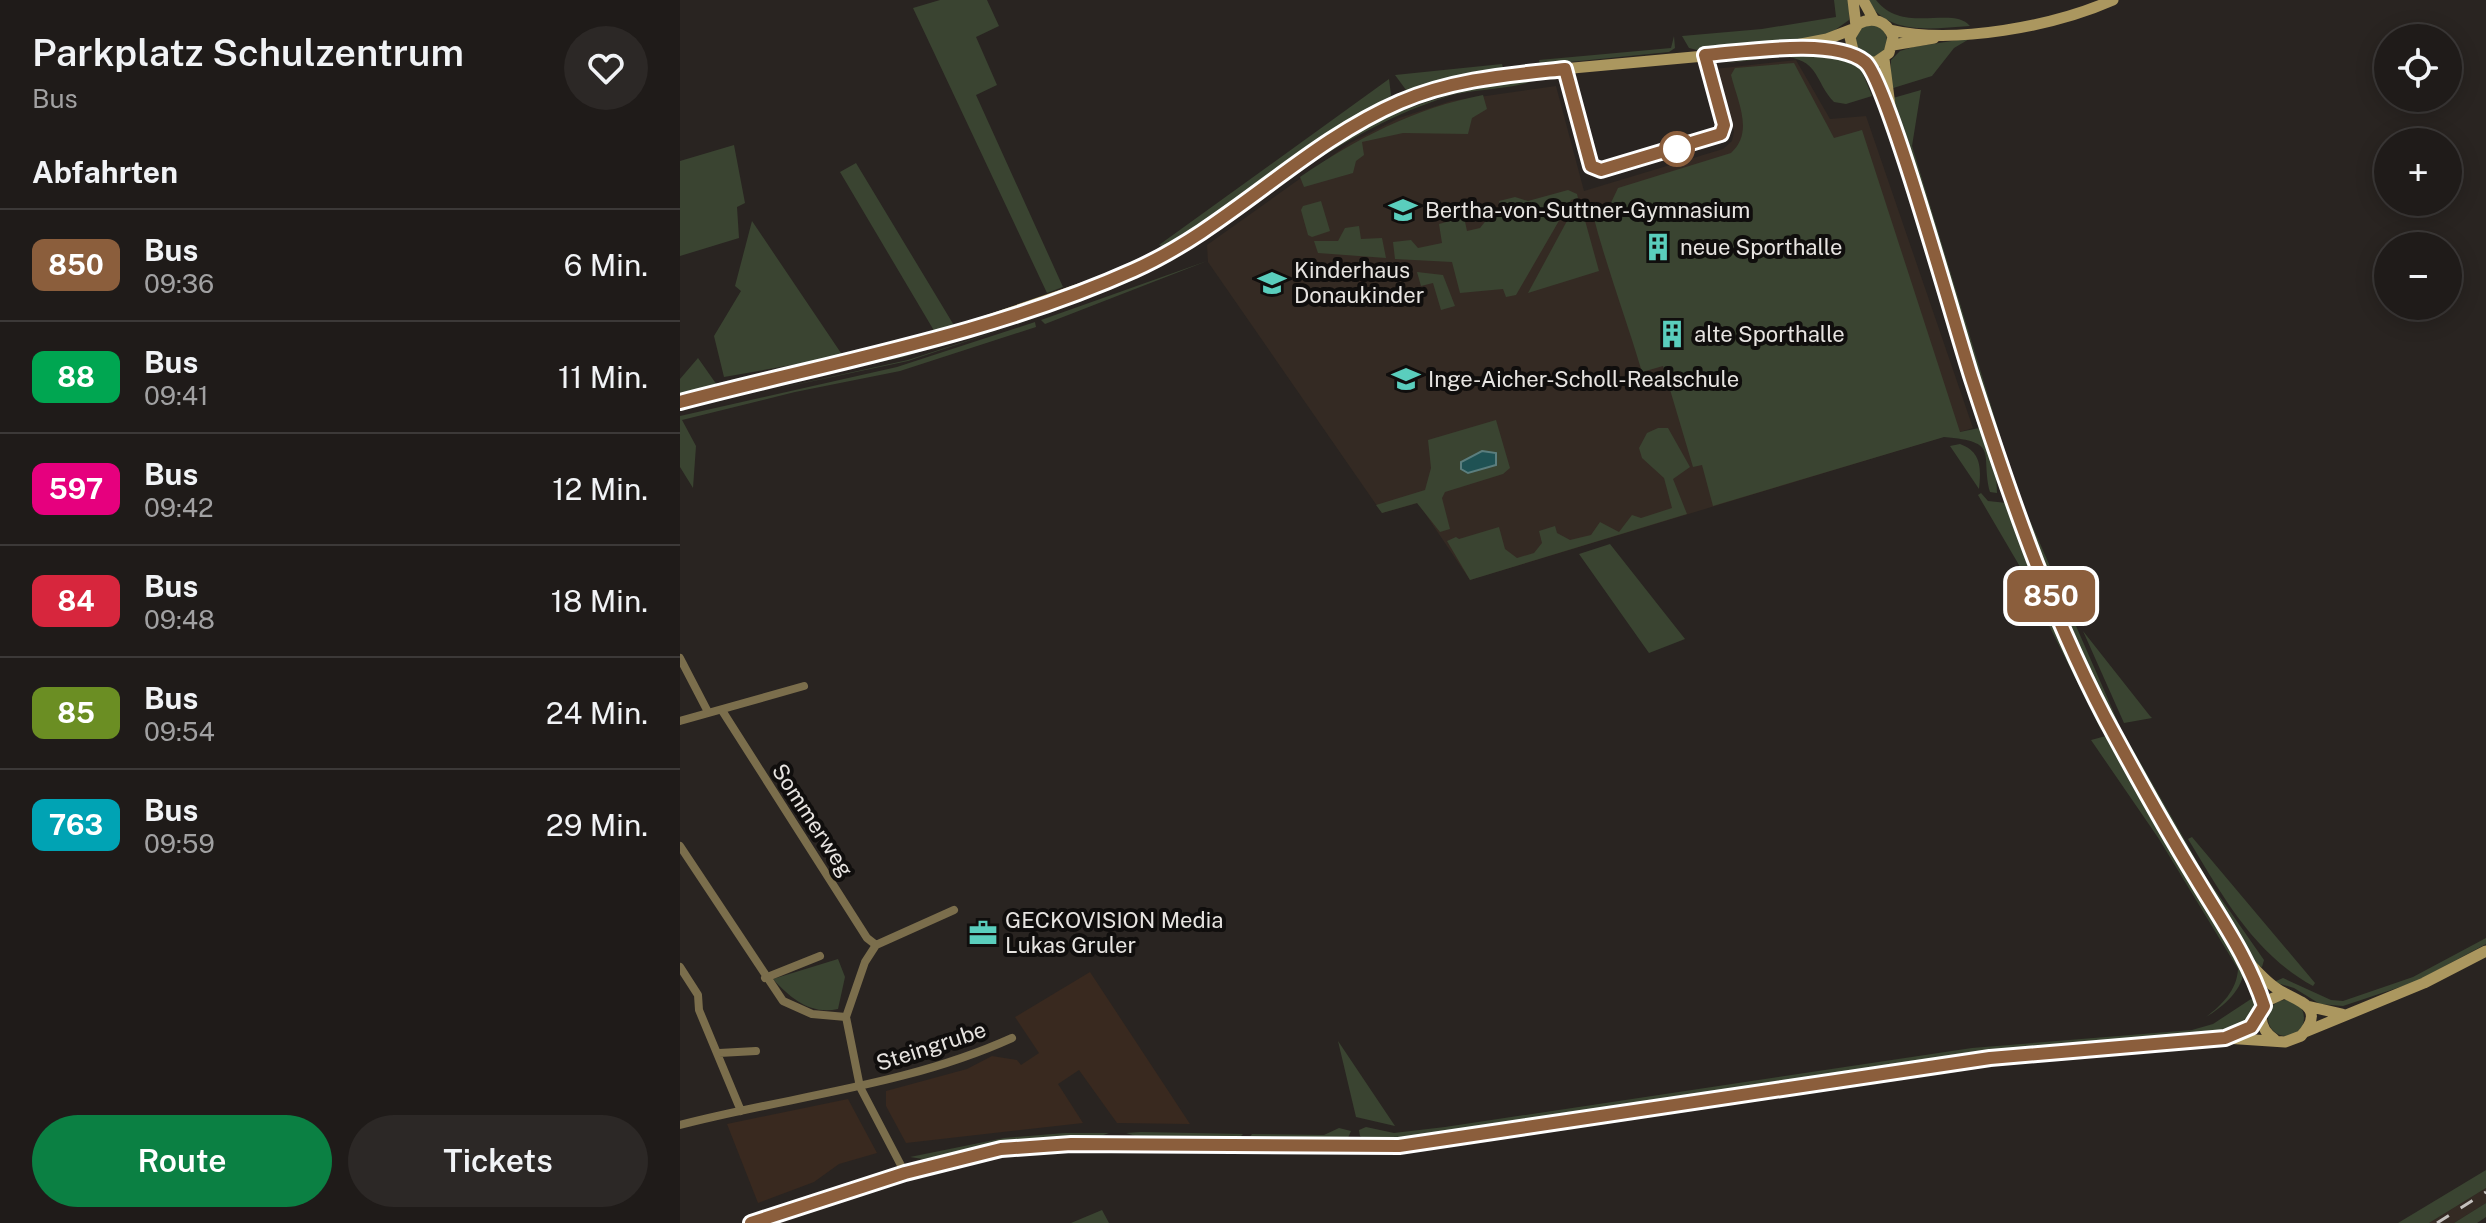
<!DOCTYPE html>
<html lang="de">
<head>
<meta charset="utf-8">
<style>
	body { margin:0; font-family:"Public Sans",sans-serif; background:#2c2826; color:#f1f3f6; height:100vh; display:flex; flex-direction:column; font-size:30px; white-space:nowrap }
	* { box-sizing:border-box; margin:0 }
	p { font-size:26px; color:#a1a1a2 }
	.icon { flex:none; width:44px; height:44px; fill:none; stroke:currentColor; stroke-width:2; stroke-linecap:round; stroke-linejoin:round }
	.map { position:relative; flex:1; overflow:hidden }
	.sheet { display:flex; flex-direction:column; background:#1f1b19; width:680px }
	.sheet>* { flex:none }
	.badge { padding:0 16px; border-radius:12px; font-size:28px; line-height:52px }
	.buttons { position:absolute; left:1694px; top:24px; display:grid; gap:16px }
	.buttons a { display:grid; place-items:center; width:88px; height:88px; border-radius:50%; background:#1f1b19; box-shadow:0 4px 20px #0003,0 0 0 2px #3c3938; font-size:40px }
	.map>.badge { position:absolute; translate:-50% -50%; box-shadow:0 0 0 4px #fff }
	h2 { padding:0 32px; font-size:30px; line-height:72px }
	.round { display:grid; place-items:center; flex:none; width:84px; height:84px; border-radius:42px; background:#2c2826 }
	.overview { display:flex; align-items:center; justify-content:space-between; height:136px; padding:0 32px }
	h1 { font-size:38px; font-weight:600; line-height:60px }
	.action { display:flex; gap:16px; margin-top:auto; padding:16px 32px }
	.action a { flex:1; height:92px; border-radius:48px; background:#0b8043; color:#fff; font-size:32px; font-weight:600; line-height:92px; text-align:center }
	.action a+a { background:#2c2826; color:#f1f3f6 }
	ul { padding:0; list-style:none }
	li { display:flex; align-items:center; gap:24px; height:112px; padding:0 32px; border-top:2px solid #3c3938 }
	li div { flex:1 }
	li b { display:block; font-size:30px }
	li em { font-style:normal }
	li .badge { min-width:88px; font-weight:700; text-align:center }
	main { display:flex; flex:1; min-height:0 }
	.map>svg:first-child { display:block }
	.built { fill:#342a23 }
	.industrial { fill:#39291f }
	.green { fill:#3a4431 }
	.water { fill:#1f5254; stroke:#5b7e7e; stroke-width:2 }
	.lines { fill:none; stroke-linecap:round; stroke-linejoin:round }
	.street { stroke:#7b6e4c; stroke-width:8 }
	.secondary { stroke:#ab975f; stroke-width:11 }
	.rail { stroke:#c4c1be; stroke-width:3; stroke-dasharray:14 14; stroke-linecap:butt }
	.line-casing { stroke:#fff; stroke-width:18 }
	.line { stroke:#8b5e3c; stroke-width:12 }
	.stop-dot { fill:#fff; stroke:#8b5e3c; stroke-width:4 }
	.labels { text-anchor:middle; stroke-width:8; stroke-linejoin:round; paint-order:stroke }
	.poi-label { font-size:22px; fill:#e7e4e1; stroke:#100e0d; text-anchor:start }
	.street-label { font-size:22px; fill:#e7e4e1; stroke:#100e0d }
</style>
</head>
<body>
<main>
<section class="sheet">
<div class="overview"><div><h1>Parkplatz Schulzentrum</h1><p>Bus</p></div><a class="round"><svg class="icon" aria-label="heart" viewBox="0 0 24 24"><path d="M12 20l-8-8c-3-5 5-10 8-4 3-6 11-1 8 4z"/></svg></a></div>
<h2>Abfahrten</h2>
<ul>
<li><span class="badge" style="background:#8b5e3c;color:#fff">850</span><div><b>Bus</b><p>09:36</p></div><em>6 Min.</em></li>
<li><span class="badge" style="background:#00a651;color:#fff">88</span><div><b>Bus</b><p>09:41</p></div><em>11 Min.</em></li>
<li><span class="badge" style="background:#e6007e;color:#fff">597</span><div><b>Bus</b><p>09:42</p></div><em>12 Min.</em></li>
<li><span class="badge" style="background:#d7263d;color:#fff">84</span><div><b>Bus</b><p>09:48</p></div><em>18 Min.</em></li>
<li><span class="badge" style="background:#6b8e23;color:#fff">85</span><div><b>Bus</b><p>09:54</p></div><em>24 Min.</em></li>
<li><span class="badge" style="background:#00a3b4;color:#fff">763</span><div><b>Bus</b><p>09:59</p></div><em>29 Min.</em></li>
</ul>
<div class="action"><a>Route</a><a>Tickets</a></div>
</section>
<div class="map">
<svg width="1806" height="1223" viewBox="0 0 1806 1223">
	<rect width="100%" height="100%" fill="#292421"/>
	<path class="built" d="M 1116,60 L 1150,119 L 1186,116 L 1293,428 L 790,580 L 738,503 L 702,513 L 528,262 L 527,245 L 670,143 L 719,118 L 771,101 L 876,86 L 904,191 L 1043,149 L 1052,141 L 1054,132 L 1034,69 Z
		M 1806,1188 L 1806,1203 L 1774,1223 L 1749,1223 Z"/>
	<path class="industrial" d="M 410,972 L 510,1124 L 437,1123 L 399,1070 L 378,1084 L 403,1123 L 226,1143 L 206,1106 L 206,1091 L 287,1069 L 312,1056 L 337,1060 L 341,1065 L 359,1053 L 335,1017 Z
		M 168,1099 L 197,1153 L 159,1164 L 134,1182 L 78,1203 L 47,1124 Z"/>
	<path class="green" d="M 260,0 L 307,0 L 319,26 L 296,37 L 317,85 L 296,95 L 383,287 L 367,293 L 233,8 Z
		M 1154,0 L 1169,0 L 1169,20 L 1148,35 L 1125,40 L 1017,50 L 1009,48 L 1002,36 L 1082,29 L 1156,17 Z
		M 1186,0 L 1196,0 C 1223,35 1273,5 1290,26 C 1252,28 1211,37 1186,0 Z
		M1175 41a16 16 0 1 1 32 0a16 16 0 1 1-32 0Z
		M 994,36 L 995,48 L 989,52 L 860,65 L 859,60 L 991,48 Z
		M 1291,38 L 1274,48 L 1252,76 L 1210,89 L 1211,60 L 1220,51 L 1233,47 Z
		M 1155,54 L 1181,69 L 1192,96 L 1166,104 L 1154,102 C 1144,92 1141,81 1133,70 C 1115,46 1067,61 1042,64 L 1104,56 Z
		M 1114,63 L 1154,138 L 1182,130 L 1280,432 L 1299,428 L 1316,473 L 1317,493 L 1310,492 C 1300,453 1321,442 1264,437 L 1033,506 L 1022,465 L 1013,467 L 983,366 L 962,372 C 946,318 926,266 912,211 L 929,207 L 938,188 L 1051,153 C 1074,132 1058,103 1051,75 L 1055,68 Z
		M 822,64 L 824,71 L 729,94 L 715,75 Z
		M 709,79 L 711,95 L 706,103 C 628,143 561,201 487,248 L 479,245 Z
		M 856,79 C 842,89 787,89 766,97 C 707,116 657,146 606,180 C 616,167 632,159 645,150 C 709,109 780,87 856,79 Z
		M 1241,90 L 1232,146 L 1334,481 L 1330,478 L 1278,322 L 1213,98 Z
		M 803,95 L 807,109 L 792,118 L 788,134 L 723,133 L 682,142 L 684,155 L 676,161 L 673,173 L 624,187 L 620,177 C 678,138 734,108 803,95 Z
		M 54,145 L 65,203 L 57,207 L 59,238 L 0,256 L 0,161 Z
		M 176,163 L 275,327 L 256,334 L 160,172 Z
		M 888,190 L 897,194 L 898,198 L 891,200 L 836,295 L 826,297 L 823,289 L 780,293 L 772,262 L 715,259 L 713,242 L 731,240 L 738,248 L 762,243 L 759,224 L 784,217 L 787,231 L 800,228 L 812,213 L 821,211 L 819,201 L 835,197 L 848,201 Z
		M 588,191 C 588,194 576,203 568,208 C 502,259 439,285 361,312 L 483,262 Z
		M 641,201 L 650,231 L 632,237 L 628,235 L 621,210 L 623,206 Z
		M 901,206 L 919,271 L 848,293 L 894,208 Z
		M 72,221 L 163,356 L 44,377 L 34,336 L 61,291 L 55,286 Z
		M 679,226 L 681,239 L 702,238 L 706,258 L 638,253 L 634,241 L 658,241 L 665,228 Z
		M 527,261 L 365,324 L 361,320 Z
		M 737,272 L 763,275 L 775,306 L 761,310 L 753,283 L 741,286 Z
		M 348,315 L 224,357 L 82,387 L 223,355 Z
		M 354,319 L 228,361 L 86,391 L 228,360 Z
		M 355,322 L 356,327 L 220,371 L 115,392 L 2,420 L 16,446 L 13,488 L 0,467 L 0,416 L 217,367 Z
		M 18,358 L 37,385 L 0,397 L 0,379 Z
		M 816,420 L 830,468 L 823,474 L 765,492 L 762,498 L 770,529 L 760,532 L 737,503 L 702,513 L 696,505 L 745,490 L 751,468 L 748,440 Z
		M 978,428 L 988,428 L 1010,467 L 993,479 L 1007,514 L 790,580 L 767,541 L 776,537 L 779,539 L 819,527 L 825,549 L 837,558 L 854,553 L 862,543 L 859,531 L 875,526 L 877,533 L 890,540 L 911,535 L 920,522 L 939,532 L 952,515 L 961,518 L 992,508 L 984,478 L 962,458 L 959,448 L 967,433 Z
		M 1280,444 C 1302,452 1301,469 1299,489 L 1270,446 Z
		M 1337,491 L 1438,722 L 1430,715 L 1378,599 Z
		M 1301,493 L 1308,501 L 1327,503 L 1348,559 L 1421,720 L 1421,730 L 1339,565 L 1298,495 Z
		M 930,544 L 1005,639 L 969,653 L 899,554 Z
		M 1403,631 L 1470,716 L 1472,718 L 1444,723 Z
		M 1444,734 L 1526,877 L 1584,960 L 1582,967 L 1578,966 C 1530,893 1485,819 1444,742 Z
		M 1426,736 L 1564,968 C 1564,989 1543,1007 1526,1017 C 1542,1005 1557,990 1558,969 L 1479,839 L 1411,740 Z
		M 1512,837 L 1635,983 L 1633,986 C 1573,953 1543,896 1508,839 Z
		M 1806,938 L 1806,944 L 1735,982 L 1663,1006 L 1640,1004 L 1614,988 L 1594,982 L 1603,978 L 1651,1000 L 1663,1001 L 1733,977 Z
		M 158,959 L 165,977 L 158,1009 C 131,1015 111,999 93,979 Z
		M 1571,999 L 1577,1003 C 1574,1018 1566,1026 1551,1030 L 1292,1052 L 765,1133 L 686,1140 L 680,1136 L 679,1130 L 686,1127 L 714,1133 L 765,1127 L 1292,1048 L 1512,1030 L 1533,1024 Z
		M1588 1018a18 18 0 1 1 36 0a18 18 0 1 1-36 0Z
		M 658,1041 L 715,1126 L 676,1117 Z
		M 659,1128 L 671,1131 L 667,1140 L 568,1139 L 572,1134 L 644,1135 Z
		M 385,1133 L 429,1133 L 418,1137 L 324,1143 L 243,1159 L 230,1157 L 324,1138 Z
		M 446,1133 L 461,1132 L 563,1134 L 557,1140 L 462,1138 Z
		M 1806,1170 L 1806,1188 L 1749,1223 L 1718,1223 Z
		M 1806,1203 L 1806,1217 L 1797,1223 L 1774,1223 Z
		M 422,1210 L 429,1223 L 391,1223 Z"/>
	<path class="water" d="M 802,451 L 816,453 L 816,465 L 788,473 L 781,469 L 781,462 Z"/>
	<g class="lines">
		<path class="street" d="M 0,658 L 28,712
			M 43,712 L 187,938 L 196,945
			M 0,721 L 124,686
			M 0,846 L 103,1001 L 132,1014 L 166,1017
			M 0,967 L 18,995 L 19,1010 L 61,1111
			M 85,978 L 140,956
			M 39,1053 L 76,1051
			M 0,1125 C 111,1096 226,1086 332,1038
			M 225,1173 L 180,1087 L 166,1017 L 185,962 L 196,945 L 274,910"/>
		<path class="secondary" d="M 1173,0 L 1176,26
			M 1183,0 L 1194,20
			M 1210,30 C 1275,45 1374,26 1433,0
			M 1213,45 L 1254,38
			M 1118,50 L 1157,50 L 1176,56
			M 1174,55 L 1170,37 L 1178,24 C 1193,16 1207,21 1213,37 L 1209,53 L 1196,62 L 1186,62
			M 1204,59 L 1210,106
			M 1186,62 L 1211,118 L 1316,454 L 1373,601 L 1432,731 L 1477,815 L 1564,957 L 1584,1006
			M 0,402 L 224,349 L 449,272 L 502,246 L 670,127 L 721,101 L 755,89 L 817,75 L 1090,50 L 1147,39 L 1173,29
			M 1627,1006 L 1662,1014
			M 1625,1032 L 1744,983 L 1806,951
			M 1553,1035 L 1571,1027 L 1581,1016
			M 1594,1039 C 1580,1029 1578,1015 1587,1001 L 1602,994
			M 71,1223 L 225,1173 L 321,1149 L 391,1144 L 719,1146 L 1310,1058 L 1545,1038 L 1605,1042 L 1621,1036 C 1650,1004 1611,1000 1596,988 C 1584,980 1574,968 1564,957"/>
		<path class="rail" d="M 1757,1223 L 1806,1192"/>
	</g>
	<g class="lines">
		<defs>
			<path id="line" d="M 0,402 C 152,362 309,335 454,270 C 550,227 623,144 720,102 C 773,79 829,75 885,69 L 911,166 L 921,170 L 1041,134 L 1044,125 L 1025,55 C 1064,52 1154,37 1185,62 C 1207,79 1278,337 1293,382 C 1332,502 1374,625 1435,736 C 1461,784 1487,831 1516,878 C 1541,920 1569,959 1584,1006 L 1571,1027 L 1545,1038 L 1310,1058 L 719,1146 L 391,1144 L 321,1149 L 225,1173 L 71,1223"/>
		</defs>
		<use href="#line" class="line-casing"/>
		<use href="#line" class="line"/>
	</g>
	<defs>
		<symbol id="school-bare" viewBox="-9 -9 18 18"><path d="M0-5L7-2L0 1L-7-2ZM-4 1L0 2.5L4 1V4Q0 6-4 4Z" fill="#5acebd" stroke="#100e0d" stroke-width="2.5" paint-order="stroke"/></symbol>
		<symbol id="building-bare" viewBox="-9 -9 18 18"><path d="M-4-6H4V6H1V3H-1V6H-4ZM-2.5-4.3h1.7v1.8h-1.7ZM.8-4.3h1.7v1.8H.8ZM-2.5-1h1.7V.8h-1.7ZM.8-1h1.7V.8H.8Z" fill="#5acebd" stroke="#100e0d" stroke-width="2.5" paint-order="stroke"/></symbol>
		<symbol id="office-bare" viewBox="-9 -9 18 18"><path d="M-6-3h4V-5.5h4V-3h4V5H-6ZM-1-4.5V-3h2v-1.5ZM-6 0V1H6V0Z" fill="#5acebd" stroke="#100e0d" stroke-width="2.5" paint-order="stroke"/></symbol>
	</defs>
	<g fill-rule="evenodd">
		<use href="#school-bare" x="703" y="190" width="40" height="40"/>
		<use href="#building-bare" x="958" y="227" width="40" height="40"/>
		<use href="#school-bare" x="572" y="263" width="40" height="40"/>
		<use href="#building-bare" x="972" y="314" width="40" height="40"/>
		<use href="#school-bare" x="706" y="359" width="40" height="40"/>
		<use href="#office-bare" x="283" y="913" width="40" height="40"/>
	</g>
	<circle class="stop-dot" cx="997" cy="149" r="16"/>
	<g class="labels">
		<g class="poi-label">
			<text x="745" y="218">Bertha-von-Suttner-Gymnasium</text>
			<text x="1000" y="255">neue Sporthalle</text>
			<text x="614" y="278">Kinderhaus<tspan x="614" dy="25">Donaukinder</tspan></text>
			<text x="1014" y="342">alte Sporthalle</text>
			<text x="748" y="387">Inge-Aicher-Scholl-Realschule</text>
			<text x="325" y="928">GECKOVISION Media<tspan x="325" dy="25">Lukas Gruler</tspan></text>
		</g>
		<g class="street-label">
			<text transform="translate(133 820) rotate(57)" y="8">Sommerweg</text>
			<text transform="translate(251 1046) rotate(-18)" y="8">Steingrube</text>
		</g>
	</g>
</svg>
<div class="buttons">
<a><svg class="icon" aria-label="locate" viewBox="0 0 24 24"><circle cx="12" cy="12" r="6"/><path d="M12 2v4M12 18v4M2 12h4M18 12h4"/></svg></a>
<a>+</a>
<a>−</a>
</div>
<b class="badge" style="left:1371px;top:596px;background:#8b5e3c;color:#fff">850</b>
</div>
</main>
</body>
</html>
